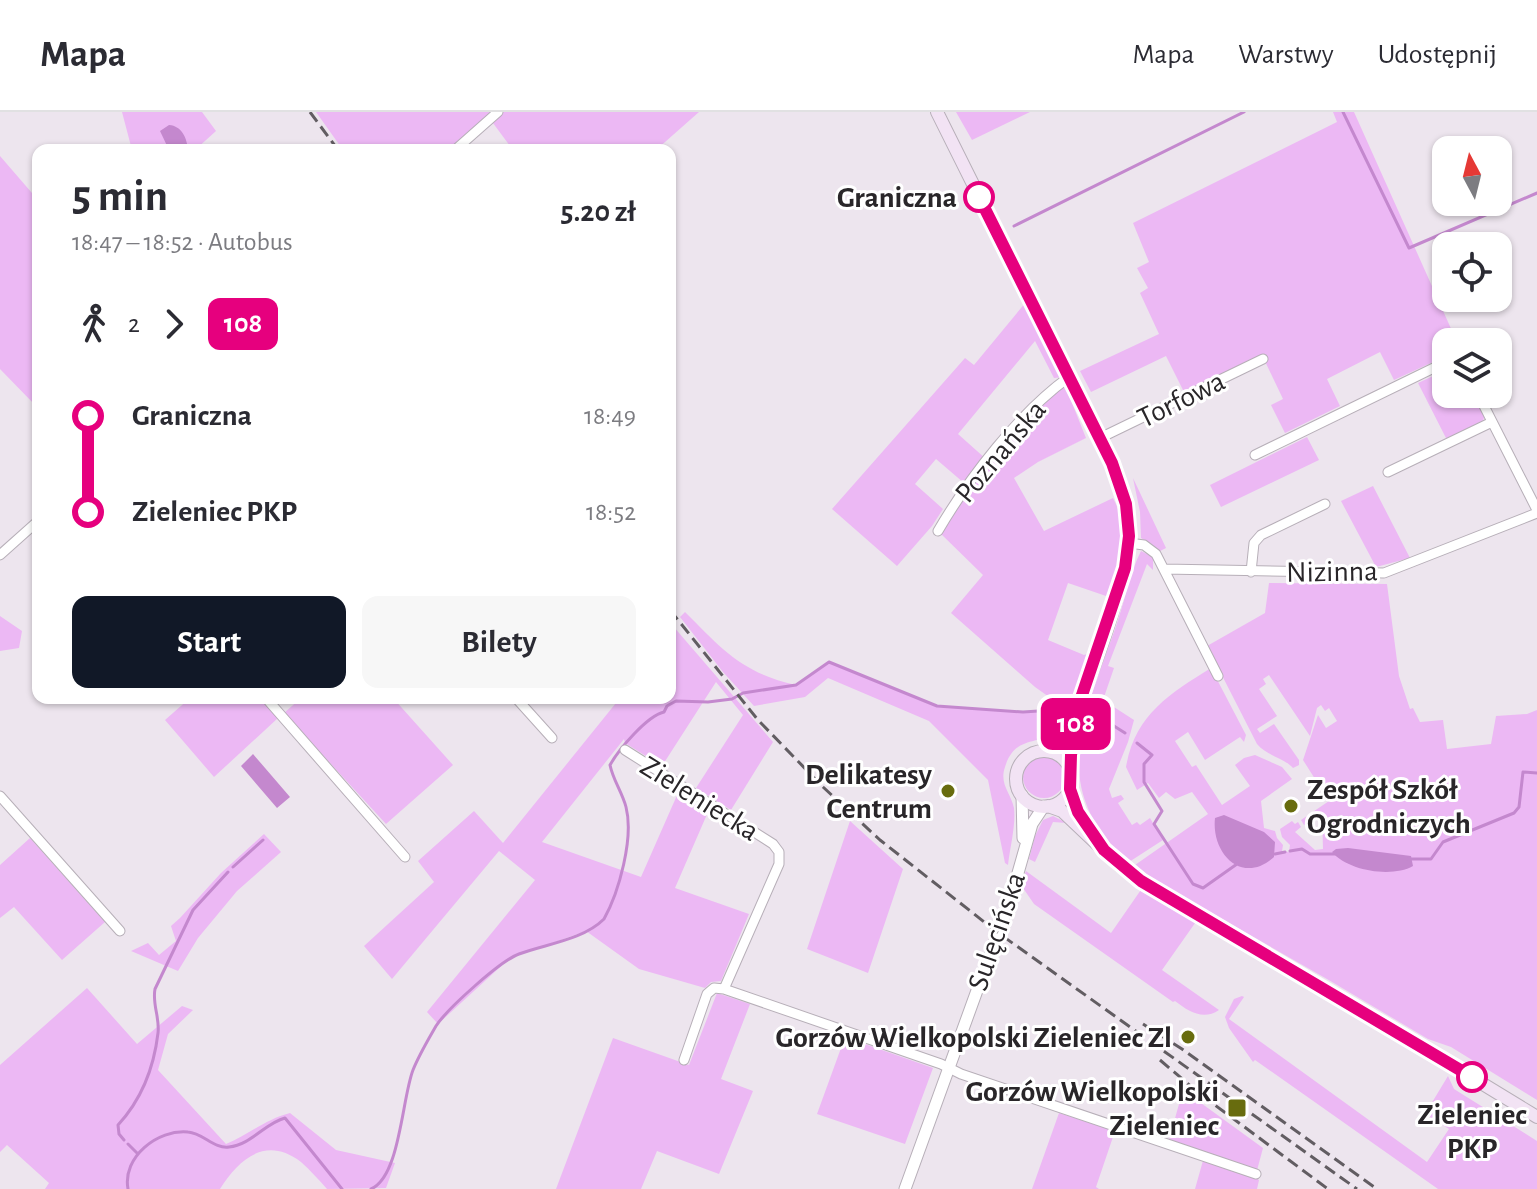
<!DOCTYPE html>
<html lang="pl">
<head>
<meta charset="utf-8">
<style>
	body { margin:0; font-family:"Alegreya Sans",sans-serif; background:#f7f7f7; color:#2b2b33; height:100vh; display:flex; flex-direction:column; font-size:30px; white-space:nowrap }
	* { box-sizing:border-box; margin:0 }
	p { font-size:26px; color:#7c7c81 }
	.icon { flex:none; width:44px; height:44px; fill:none; stroke:currentColor; stroke-width:2; stroke-linecap:round; stroke-linejoin:round }
	.map { position:relative; flex:1; overflow:hidden }
	.drawer { position:absolute; left:32px; top:32px; width:644px; height:560px; display:flex; flex-direction:column; background:#fff; border-radius:16px; box-shadow:0 2px 6px #0004 }
	.drawer>* { flex:none }
	.badge { padding:0 16px; border-radius:12px; font-size:28px; line-height:52px }
	.needle { width:52px; rotate:353deg }
	.fabs { position:absolute; left:1432px; top:24px; display:grid; gap:16px }
	.fabs a { display:grid; place-items:center; width:80px; height:80px; border-radius:16px; background:#fff; box-shadow:0 2px 6px #0004; font-size:40px }
	.map>.badge { position:absolute; translate:-50% -50%; box-shadow:0 0 0 4px #fff }
	.legs { display:flex; align-items:center; gap:12px; height:88px; padding:0 40px; font-size:26px }
	.legs p { margin-inline-start:auto }
	.headline { display:flex; align-items:center; justify-content:space-between; height:136px; padding:0 40px }
	h1 { font-size:44px; font-weight:700; line-height:60px }
	.primary-button { display:flex; gap:16px; margin-top:auto; padding:16px 40px }
	.primary-button a { flex:1; height:92px; border-radius:16px; background:#111827; color:#fff; font-size:32px; font-weight:700; line-height:92px; text-align:center }
	.primary-button a+a { background:#f7f7f7; color:#2b2b33 }
	ul { padding:0 40px; list-style:none }
	li { display:flex; align-items:center; gap:28px; height:96px; font-size:30px }
	li i { display:grid; place-items:center; width:12px; height:100%; margin:0 10px; background:currentColor }
	li i::after { content:''; width:20px; height:20px; margin:-10px; border:6px solid; border-radius:50%; background:#fff }
	li p { margin-inline-start:auto }
	li:first-child i { background:linear-gradient(#0000 50%,currentColor 0) }
	li:last-child i { background:linear-gradient(currentColor 50%,#0000 0) }
	header { display:flex; align-items:center; gap:48px; box-sizing:border-box; height:112px; padding:0 40px; background:#fff; border-bottom:2px solid #e1e1e2 }
	header strong { font-size:38px }
	nav { display:flex; gap:44px; margin-inline-start:auto; font-size:28px }
	.map>svg:first-child { display:block }
	.green { fill:#ecb8f4 }
	.water { fill:#c488ce }
	.lines { fill:none; stroke-linecap:round; stroke-linejoin:round }
	.stream { stroke:#c488ce; stroke-width:3 }
	.minor-casing { stroke:#b7afb8; stroke-width:11 }
	.tertiary-casing { stroke:#b7afb8; stroke-width:13 }
	.secondary-casing { stroke:#b7afb8; stroke-width:14 }
	.minor { stroke:#fff; stroke-width:9 }
	.tertiary { stroke:#fff; stroke-width:11 }
	.secondary { stroke:#f2e3f4; stroke-width:12 }
	.rail { stroke:#625d62; stroke-width:3; stroke-dasharray:12 6; stroke-linecap:butt }
	.line-1-casing { stroke:#fff; stroke-width:18 }
	.line-1 { stroke:#e6007e; stroke-width:12 }
	.stop-1-dot { fill:#fff; stroke:#e6007e; stroke-width:4 }
	.poi-dot { fill:#686c0e; stroke:#fff; stroke-width:3 }
	.labels { text-anchor:middle; stroke-width:6; stroke-linejoin:round; paint-order:stroke }
	.stop-label { font-size:30px; font-weight:bold; fill:#292629; stroke:#fff; text-anchor:end }
	.street-label { font-size:30px; fill:#292629; stroke:#fff }
	.poi-label { font-size:30px; font-weight:bold; fill:#292629; stroke:#fff; text-anchor:end }
</style>
</head>
<body>
<header>
<strong>Mapa</strong>
<nav><a>Mapa</a><a>Warstwy</a><a>Udostępnij</a></nav>
</header>
<div class="map">
<svg width="1537" height="1077" viewBox="0 0 1537 1077">
	<rect width="100%" height="100%" fill="#ede5ee"/>
	<path class="green" d="M 122,0 L 202,0 L 216,19 L 195,38 L 132,38 Z
		M 316,0 L 699,0 L 656,38 L 513,38 L 490,7 L 453,38 L 343,38 Z
		M 956,0 L 1030,0 L 972,28 Z
		M 1333,0 L 1354,0 L 1457,230 L 1446,230 L 1446,244 L 1394,268 L 1380,240 L 1327,267 L 1340,294 L 1285,321 L 1271,293 L 1283,287 L 1262,243 L 1184,280 L 1166,244 L 1091,280 L 1080,259 L 1159,222 L 1140,181 L 1148,176 L 1137,156 L 1149,150 L 1133,111 L 1337,10 Z
		M 0,44 L 38,88 L 38,291 L 35,293 L 0,257 Z
		M 1026,190 L 1063,265 L 1054,266 L 1035,229 L 958,322 L 986,347 L 964,371 L 936,347 L 915,372 L 943,397 L 932,414 L 897,454 L 832,397 L 965,246 L 974,253 Z
		M 1446,258 L 1446,282 L 1474,282 L 1485,303 L 1482,311 L 1447,328 L 1418,271 Z
		M 1064,271 L 1086,326 L 1038,350 L 1014,366 L 1044,419 L 1113,386 C 1132,422 1119,448 1109,485 L 1068,471 L 1048,528 L 1084,543 L 1090,541 C 1079,568 1071,596 1052,619 C 1039,635 1015,622 1005,655 C 999,672 1011,681 1014,696 C 1016,713 1010,735 1008,753 L 1005,751 L 988,668 L 929,609 L 828,566 L 805,585 L 754,594 L 723,560 L 680,505 L 685,500 C 722,537 742,561 796,573 L 829,550 L 938,594 L 1023,600 L 1066,597 L 1035,575 L 951,501 L 983,463 L 938,419 L 1002,336 Z
		M 1307,325 L 1319,348 L 1221,395 L 1210,373 Z
		M 1133,366 L 1166,436 L 1160,439 L 1141,426 L 1140,400 Z
		M 1373,374 L 1410,446 L 1376,455 L 1341,389 Z
		M 1141,439 L 1153,445 L 1153,458 L 1147,452 L 1108,554 L 1114,556 L 1103,588 L 1134,608 L 1128,630 L 1109,677 L 1112,686 L 1121,683 L 1124,687 L 1118,691 L 1132,713 L 1137,710 L 1140,713 L 1150,706 L 1163,728 L 1129,750 C 1047,677 1083,607 1114,520 C 1124,493 1129,462 1141,439 Z
		M 1269,471 L 1387,472 L 1399,564 L 1410,597 L 1413,596 L 1420,610 L 1443,608 L 1447,637 L 1491,632 L 1496,604 L 1527,602 L 1537,598 L 1537,988 L 1451,935 L 1428,927 L 1327,867 L 1154,768 L 1135,753 L 1208,702 L 1192,680 L 1175,687 L 1166,680 L 1159,686 L 1148,671 L 1137,678 L 1126,655 C 1135,603 1169,582 1211,556 L 1246,623 L 1244,630 L 1240,625 L 1205,648 L 1188,620 L 1175,629 L 1192,655 L 1196,653 L 1222,693 L 1250,674 L 1235,653 L 1244,646 L 1255,643 L 1282,655 L 1292,667 L 1261,689 L 1264,716 L 1275,719 L 1277,726 L 1283,733 L 1282,739 L 1289,740 L 1290,733 L 1282,725 L 1280,717 L 1292,709 L 1295,712 L 1298,710 L 1301,715 L 1295,720 L 1315,738 L 1323,737 L 1322,701 L 1304,713 L 1301,708 L 1329,689 L 1303,648 L 1318,603 L 1326,616 L 1337,609 L 1329,596 L 1325,599 L 1321,593 L 1317,596 L 1310,624 L 1269,563 L 1263,567 L 1266,572 L 1259,577 L 1277,604 L 1257,617 L 1260,621 L 1274,612 L 1299,648 L 1299,653 L 1293,656 C 1283,645 1267,644 1257,632 L 1207,534 L 1265,501 Z
		M 0,504 L 22,519 L 19,536 L 0,539 Z
		M 673,514 L 773,630 L 731,698 L 696,676 L 743,603 L 716,570 L 662,654 L 625,631 L 624,627 L 542,730 L 641,765 L 678,681 L 708,700 L 675,776 L 749,802 L 721,869 L 711,870 L 705,876 L 639,857 L 586,819 L 510,846 L 438,912 L 427,900 L 535,768 L 499,739 L 392,867 L 364,834 L 434,770 L 418,749 L 474,699 L 503,731 L 620,586 L 670,586 L 670,518 Z
		M 190,586 L 261,586 L 278,606 L 214,665 L 165,608 Z
		M 301,586 L 393,586 L 453,653 L 386,712 L 284,601 Z
		M1023 665a21 21 0 1 1 42 0a21 21 0 1 1-42 0Z
		M 1053,704 L 1067,711 L 1053,710 L 1035,750 L 1029,747 L 1035,724 L 1043,708 Z
		M 850,709 L 903,757 L 868,861 L 807,837 Z
		M 264,722 L 281,740 L 237,779 L 198,826 L 178,859 L 131,839 L 148,831 L 159,843 L 176,829 L 171,814 L 180,806 L 221,761 Z
		M 30,726 L 105,810 L 62,848 L 14,795 L 0,806 L 0,753 Z
		M 1026,759 L 1111,821 L 1145,772 L 1200,804 L 1162,858 L 1219,898 C 1203,909 1188,899 1175,889 L 1173,890 L 1034,792 L 1021,773 Z
		M 87,876 L 137,932 L 182,894 L 193,898 L 168,922 L 158,958 L 226,1032 C 248,1023 266,1007 290,1001 L 336,1038 L 395,1051 L 386,1076 L 327,1077 C 319,1068 310,1058 301,1050 C 266,1023 239,1047 220,1077 L 45,1077 L 49,1071 L 7,1033 L 0,1040 L 0,953 Z
		M 717,881 L 750,892 L 721,967 L 753,979 L 719,1062 L 657,1039 L 641,1077 L 556,1077 L 613,926 L 689,953 Z
		M 1242,884 L 1244,885 L 1229,907 L 1427,1050 L 1449,1017 L 1425,1002 L 1448,964 L 1454,977 L 1537,1029 L 1537,1077 L 1438,1077 L 1255,948 L 1253,950 L 1229,916 L 1225,905 L 1234,887 Z
		M 845,925 L 933,956 L 905,1032 L 817,1002 Z
		M 1183,978 L 1263,1036 L 1256,1062 L 1168,1031 Z
		M 1059,1001 L 1115,1019 L 1096,1075 L 1099,1077 L 1032,1077 Z
		M 1204,1045 L 1246,1060 L 1259,1068 L 1257,1077 L 1195,1077 Z"/>
	<path class="water" d="M 169,13 C 182,14 187,26 188,38 L 169,38 L 160,19 Z
		M 253,642 L 290,685 L 277,696 L 241,654 Z
		M 1224,703 L 1264,720 L 1275,730 L 1274,745 C 1242,774 1211,741 1215,706 Z
		M 1348,736 L 1411,744 L 1413,754 C 1392,766 1348,759 1332,740 L 1336,737 Z"/>
	<g class="lines">
		<path class="stream" d="M 1343,0 L 1409,136 L 1537,81
			M 1014,114 L 1244,0
			M 1088,604 L 1114,614 L 1125,621
			M 1137,631 L 1152,643 L 1144,652 L 1144,670 L 1162,699 L 1154,712 L 1193,772 L 1203,776 L 1237,752
			M 1290,739 L 1302,737 L 1310,742 L 1336,742
			M 1275,742 L 1285,740
			M 1408,747 L 1431,747 L 1443,730 L 1514,701 L 1519,695 L 1523,660 L 1537,661
			M 233,755 L 263,728
			M 124,1028 L 119,1022 L 118,1013 C 141,988 154,955 158,921 C 160,906 152,892 155,877 L 193,798 L 228,760
			M 128,1032 L 137,1041
			M 128,1077 C 122,1045 158,1017 188,1020 C 203,1021 214,1037 229,1035 C 251,1033 265,1011 285,1006 L 342,1077
			M 371,1077 C 400,1065 402,986 413,958 C 419,943 428,928 436,914 C 447,897 500,849 519,842 C 546,832 583,828 604,807 C 619,780 634,726 626,695 C 622,680 613,668 610,653 C 619,637 647,604 664,600 L 667,594 L 676,589 L 708,590 L 732,587 L 743,581 L 796,573 L 829,550 L 937,594 L 1023,600 L 1069,597"/>
		<defs>
			<path id="minor" d="M 455,38 L 498,0
				M 1478,282 L 1537,398
				M 1100,326 L 1263,247
				M 1255,343 L 1446,250
				M 1388,360 L 1492,310
				M 938,419 C 969,366 1019,301 1069,265
				M 1129,431 L 1144,433 L 1156,442 L 1218,564
				M 0,443 L 38,409
				M 1164,457 L 1384,461 L 1537,401
				M 1251,460 L 1254,431 L 1261,423 L 1325,392
				M 266,586 L 405,745
				M 516,586 L 552,626
				M 625,638 L 773,732 L 779,740 L 779,752 L 724,877 L 941,952 L 961,962 L 1256,1062
				M 0,684 L 120,819
				M 684,948 L 707,882 L 714,876 L 724,877"/>
			<path id="tertiary" d="M 1022,683 L 1023,726
				M 905,1077 L 1012,782 L 1032,712 L 1044,694"/>
			<path id="secondary" d="M 937,0 L 1112,351 C 1123,375 1130,401 1129,428 C 1128,464 1080,610 1054,633 C 1051,636 1047,637 1043,639
				M1016 667a28 28 0 1 1 56 0a28 28 0 1 1-56 0Z
				M 1071,660 L 1071,643 L 1078,603
				M 1070,677 L 1072,689 L 1086,713
				M 1048,694 L 1062,699 L 1119,753 L 1141,769 L 1340,885 L 1537,1005"/>
		</defs>
		<use href="#minor" class="minor-casing"/>
		<use href="#tertiary" class="tertiary-casing"/>
		<use href="#secondary" class="secondary-casing"/>
		<use href="#minor" class="minor"/>
		<use href="#tertiary" class="tertiary"/>
		<use href="#secondary" class="secondary"/>
		<path class="rail" d="M 310,0 L 338,38
			M 670,498 L 758,608 L 823,675 L 880,728 L 997,820 L 1357,1077
			M 1143,912 L 1182,937 L 1377,1077
			M 1160,948 L 1200,982 L 1328,1077"/>
	</g>
	<g class="lines">
		<defs>
			<path id="line-1" d="M 979,85 L 1112,351 L 1126,392 L 1129,424 L 1125,456 L 1081,586 L 1071,643 L 1070,677 L 1078,700 L 1104,738 L 1141,769 L 1472,965"/>
		</defs>
		<use href="#line-1" class="line-1-casing"/>
		<use href="#line-1" class="line-1"/>
	</g>
	<g class="stop-1-dot">
		<circle cx="979" cy="85" r="14"/>
		<circle cx="1472" cy="965" r="14"/>
	</g>
	<g class="poi-dot">
		<circle cx="948" cy="679" r="8"/>
		<circle cx="1291" cy="694" r="8"/>
		<circle cx="1188" cy="925" r="8"/>
		<rect x="1227" y="986" width="20" height="20" rx="4"/>
	</g>
	<g class="labels">
		<g class="stop-label">
			<text x="957" y="95">Graniczna</text>
			<text x="1472" y="1012" text-anchor="middle">Zieleniec<tspan x="1472" dy="34">PKP</tspan></text>
		</g>
		<g class="street-label">
			<text transform="translate(1181 287) rotate(-26)" y="10">Torfowa</text>
			<text transform="translate(1000 339) rotate(-50)" y="10">Poznańska</text>
			<text transform="translate(1332 459) rotate(-1)" y="10">Nizinna</text>
			<text transform="translate(700 686) rotate(32)" y="10">Zieleniecka</text>
			<text transform="translate(996 819) rotate(-71)" y="10">Sulęcińska</text>
		</g>
		<g class="poi-label">
			<text x="932" y="672">Delikatesy<tspan x="932" dy="34">Centrum</tspan></text>
			<text x="1307" y="687" text-anchor="start">Zespół Szkół<tspan x="1307" dy="34">Ogrodniczych</tspan></text>
			<text x="1172" y="935">Gorzów Wielkopolski Zieleniec Zl</text>
			<text x="1219" y="989">Gorzów Wielkopolski<tspan x="1219" dy="34">Zieleniec</tspan></text>
		</g>
	</g>
</svg>
<div class="fabs">
<a><svg class="needle" viewBox="-14 -14 28 28"><path d="M0-13l5 13h-10z" fill="#e53935"/><path d="M0 13l5-13h-10z" fill="#7c7c81"/></svg></a>
<a><svg class="icon" aria-label="locate" viewBox="0 0 24 24"><circle cx="12" cy="12" r="6"/><path d="M12 2v4M12 18v4M2 12h4M18 12h4"/></svg></a>
<a><svg class="icon" aria-label="layers" viewBox="0 0 24 24"><path d="M12 4l9 5-9 5-9-5zM3 14l9 5 9-5"/></svg></a>
</div>
<b class="badge" style="left:1076px;top:612px;background:#e6007e;color:#fff">108</b>
<section class="drawer">
<div class="headline"><div><h1>5 min</h1><p>18:47 – 18:52 · Autobus</p></div><b>5.20 zł</b></div>
<div class="legs"><svg class="icon" aria-label="walk" viewBox="0 0 24 24"><circle cx="13" cy="4" r="2"/><path d="M13 8l-2 6 4 7M11 14l-3 7M7 12l3-4h3l4 4"/></svg>2<svg class="icon" aria-label="forward" viewBox="0 0 24 24"><path d="M9 5l7 7-7 7"/></svg><b class="badge" style="background:#e6007e;color:#fff">108</b></div>
<ul>
<li><i style="color:#e6007e"></i><b>Graniczna</b><p>18:49</p></li>
<li><i style="color:#e6007e"></i><b>Zieleniec PKP</b><p>18:52</p></li>
</ul>
<div class="primary-button"><a>Start</a><a>Bilety</a></div>
</section>
</div>
</body>
</html>
